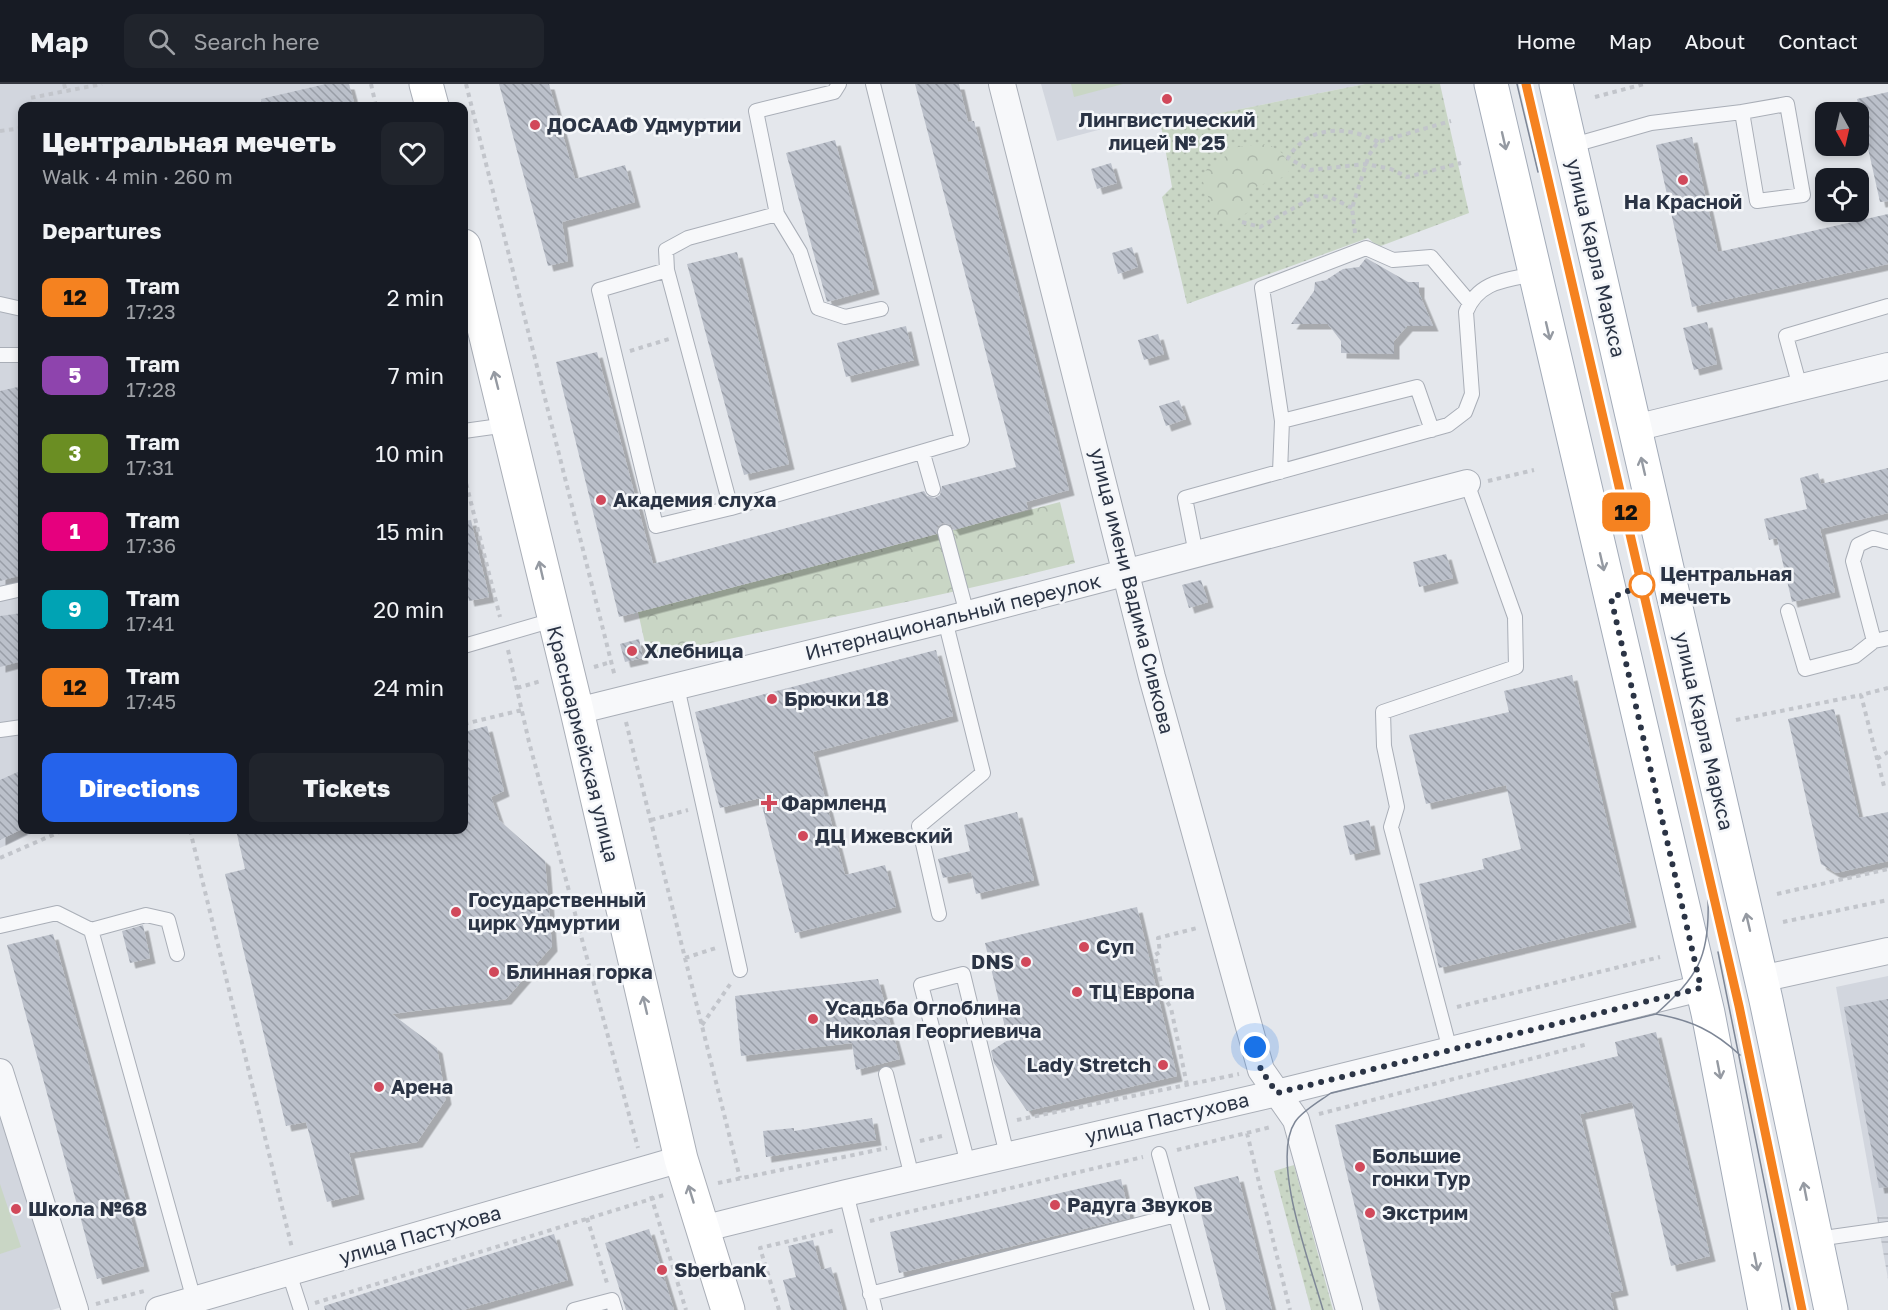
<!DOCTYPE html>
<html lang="en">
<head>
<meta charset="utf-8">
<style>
	body { margin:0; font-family:"Golos Text",sans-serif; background:#20242c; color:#f1f3f6; height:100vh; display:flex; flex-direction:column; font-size:22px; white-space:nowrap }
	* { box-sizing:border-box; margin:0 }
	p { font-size:20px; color:#9ea1a6 }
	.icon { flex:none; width:33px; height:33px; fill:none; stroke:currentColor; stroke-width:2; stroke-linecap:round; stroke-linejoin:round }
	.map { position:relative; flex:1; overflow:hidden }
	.side { position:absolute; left:18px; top:18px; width:450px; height:732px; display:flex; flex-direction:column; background:#171b24; border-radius:12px; box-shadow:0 3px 9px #0003 }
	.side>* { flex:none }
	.badge { padding:0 12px; border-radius:9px; font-size:21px; line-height:39px }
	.needle { width:39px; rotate:172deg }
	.buttons { position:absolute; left:1815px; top:18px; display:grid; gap:12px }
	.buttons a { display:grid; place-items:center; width:54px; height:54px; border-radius:12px; background:#171b24; box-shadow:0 3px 9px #0003; font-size:30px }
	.you { position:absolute; width:30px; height:30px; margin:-15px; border:4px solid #fff; border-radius:50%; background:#1a73e8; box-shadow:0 0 0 9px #1a73e833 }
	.map>.badge { position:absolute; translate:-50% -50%; box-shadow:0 0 0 3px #fff }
	h2 { padding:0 24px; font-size:22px; line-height:54px }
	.round { display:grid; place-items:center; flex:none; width:63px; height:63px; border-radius:12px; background:#20242c }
	.overview { display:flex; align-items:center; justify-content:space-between; height:102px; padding:0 24px }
	h1 { font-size:28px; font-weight:800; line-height:45px }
	.primary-button { display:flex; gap:12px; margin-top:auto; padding:12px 24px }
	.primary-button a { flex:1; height:69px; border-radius:12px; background:#2563eb; color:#fff; font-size:24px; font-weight:800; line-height:69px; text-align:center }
	.primary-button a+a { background:#20242c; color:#f1f3f6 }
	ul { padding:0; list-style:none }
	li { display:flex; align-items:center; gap:18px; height:78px; padding:0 24px }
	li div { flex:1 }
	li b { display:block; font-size:22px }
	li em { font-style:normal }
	li .badge { min-width:66px; font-weight:700; text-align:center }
	header { display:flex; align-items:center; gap:36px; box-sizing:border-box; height:84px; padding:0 30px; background:#171b24; border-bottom:2px solid #363941 }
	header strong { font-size:28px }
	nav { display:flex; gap:33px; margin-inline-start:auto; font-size:21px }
	.search { width:420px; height:54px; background:#20242c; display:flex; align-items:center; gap:15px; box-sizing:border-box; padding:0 21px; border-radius:12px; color:#9ea1a6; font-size:22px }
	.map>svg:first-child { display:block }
	.built { fill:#d2d6de }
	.industrial { fill:url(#industrial-grid) }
	.grass { fill:url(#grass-dots) }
	.forest { fill:url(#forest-crowns) }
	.pitch { fill:#c9d6c5 }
	.building { fill:url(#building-back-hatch); filter:url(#shadow) }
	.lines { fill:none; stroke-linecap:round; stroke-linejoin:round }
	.lane-casing { stroke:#a9aeb7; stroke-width:16 }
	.street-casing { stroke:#a9aeb7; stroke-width:28 }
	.secondary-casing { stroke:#a9aeb7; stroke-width:35 }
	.primary-casing { stroke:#a3abb8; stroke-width:35 }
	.path { stroke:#c2c5cb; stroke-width:4; stroke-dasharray:4.5 4.5; stroke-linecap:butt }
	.lane { stroke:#f7f8fa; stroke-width:14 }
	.street { stroke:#f7f8fa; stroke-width:26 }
	.secondary { stroke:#fff; stroke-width:33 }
	.primary { stroke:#fff; stroke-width:33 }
	.tram { stroke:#7d8696; stroke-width:1.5 }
	.oneway { stroke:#959aa2 }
	.line-casing { stroke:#fff; stroke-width:14 }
	.line { stroke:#f58220; stroke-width:9 }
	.walk { stroke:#2b3445; stroke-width:6; stroke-dasharray:0 10.8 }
	.poi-dot { fill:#d1495b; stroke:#f4f6f9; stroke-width:2 }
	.stop-dot { fill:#fff; stroke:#f58220; stroke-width:3 }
	.labels { text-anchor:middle; stroke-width:5; stroke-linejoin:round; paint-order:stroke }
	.poi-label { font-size:20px; font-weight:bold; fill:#2b3445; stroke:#f4f6f9; text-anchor:start }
	.street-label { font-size:20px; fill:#2b3445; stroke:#f4f6f9 }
	.stop-label { font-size:20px; font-weight:bold; fill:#2b3445; stroke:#f4f6f9; text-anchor:start }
</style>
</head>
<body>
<header>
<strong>Map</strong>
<div class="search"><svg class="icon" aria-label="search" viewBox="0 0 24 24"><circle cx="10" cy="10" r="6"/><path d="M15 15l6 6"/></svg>Search here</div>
<nav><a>Home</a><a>Map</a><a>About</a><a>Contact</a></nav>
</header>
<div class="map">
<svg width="1888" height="1226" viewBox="0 0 1888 1226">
	<defs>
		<pattern id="industrial-grid" width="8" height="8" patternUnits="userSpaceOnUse" patternTransform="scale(1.5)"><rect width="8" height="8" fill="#d2d6de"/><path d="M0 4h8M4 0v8" fill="none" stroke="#b4b8c0"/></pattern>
		<pattern id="grass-dots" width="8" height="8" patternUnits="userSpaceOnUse" patternTransform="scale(1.5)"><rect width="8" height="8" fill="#c9d6c5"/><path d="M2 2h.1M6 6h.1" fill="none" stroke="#adb8ab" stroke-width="1.8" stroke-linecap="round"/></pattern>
		<pattern id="forest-crowns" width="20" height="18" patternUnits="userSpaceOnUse" patternTransform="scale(1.5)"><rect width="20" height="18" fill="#c9d6c5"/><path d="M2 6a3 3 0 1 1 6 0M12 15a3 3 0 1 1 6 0" fill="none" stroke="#adb8ab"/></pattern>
		<pattern id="building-back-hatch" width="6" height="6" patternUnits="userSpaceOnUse" patternTransform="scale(1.5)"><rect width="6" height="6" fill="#bbc0ca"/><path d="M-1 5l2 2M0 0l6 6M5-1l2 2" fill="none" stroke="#989da6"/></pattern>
		<filter id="shadow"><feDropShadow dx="5.5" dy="5.5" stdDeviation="0" flood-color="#0004"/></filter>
	</defs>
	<rect width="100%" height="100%" fill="#e4e7ec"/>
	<path class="built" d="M 0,0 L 349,0 L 355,22 L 22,22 L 22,746 L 40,746 L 0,764 Z
		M 1041,0 L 1365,0 L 1161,41 L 1158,30 L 1057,57 Z
		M 1888,892 L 1888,1131 L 1877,1133 L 1836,903 Z
		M 0,1028 L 65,1222 L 52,1226 L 0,1226 Z"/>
	<path class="industrial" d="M 1888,1131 L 1888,1195 L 1877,1133 Z"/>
	<path class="grass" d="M 1365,0 L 1440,0 L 1469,129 L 1378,163 L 1368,154 L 1187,220 L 1162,113 L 1172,103 L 1161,41 Z
		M 1294,1081 L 1333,1226 L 1311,1226 L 1274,1087 Z"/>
	<path class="forest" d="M 1268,60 L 1282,69 L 1291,83 L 1286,92 L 1247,106 L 1248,128 L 1229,141 L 1215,133 L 1202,95 L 1206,86 L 1238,63 Z
		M 1060,418 L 1075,479 C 934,515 790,540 648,573 L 638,528 Z"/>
	<path class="pitch" d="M 1071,0 L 1123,0 L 1074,13 Z
		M 0,1100 L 21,1163 L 0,1170 Z"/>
	<path class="building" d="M 326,0 L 349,0 L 355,22 L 262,22 L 261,15 Z
		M 499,0 L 549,0 L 575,95 L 625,81 L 635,118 L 562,138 L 568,177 L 548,182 Z
		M 915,0 L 959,0 L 968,38 L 974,37 L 1069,406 L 1026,418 L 1028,425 L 954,446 L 951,441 L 943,439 L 938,442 L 936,450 L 619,533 L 556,278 L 597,268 L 653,480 L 924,407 L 927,412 L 935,414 L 940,411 L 942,402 L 1016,383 Z
		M 1888,8 L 1888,117 L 1880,118 L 1857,15 Z
		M 1692,53 L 1718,168 L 1888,130 L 1888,180 L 1692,223 L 1656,61 Z
		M 835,56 L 874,205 L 827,218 L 786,69 Z
		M 1111,79 L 1117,99 L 1097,105 L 1091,85 Z
		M 1132,163 L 1138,183 L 1118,190 L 1112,169 Z
		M 737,168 L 789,380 L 744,391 L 687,180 Z
		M 1366,174 L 1408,198 L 1419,198 L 1419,209 L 1433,242 L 1407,242 L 1394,257 L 1394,270 L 1341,269 L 1341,257 L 1328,240 L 1291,240 L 1314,207 L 1315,198 L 1326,196 L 1343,185 L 1359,183 Z
		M 1707,238 L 1717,280 L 1694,286 L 1683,244 Z
		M 906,242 L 914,276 L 846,293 L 837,259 Z
		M 1158,250 L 1164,270 L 1144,276 L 1138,256 Z
		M 22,302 L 22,491 L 0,497 L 0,307 Z
		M 1179,316 L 1186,335 L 1166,342 L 1159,322 Z
		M 1888,384 L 1888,429 L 1820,445 L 1835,508 L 1792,518 L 1777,454 L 1769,456 L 1764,435 L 1807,425 L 1800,394 L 1818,389 L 1821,400 Z
		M 471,436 L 489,513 L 469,517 L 464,494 L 464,437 Z
		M 1446,470 L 1453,494 L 1419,503 L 1413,478 Z
		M 1201,496 L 1208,518 L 1189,524 L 1182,501 Z
		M 22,529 L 22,577 L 0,583 L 0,532 Z
		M 639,555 L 643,574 L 625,578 L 620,560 Z
		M 936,566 L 953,632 L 813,668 L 845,791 L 885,781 L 896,823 L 795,849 L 760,714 L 720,724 L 695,628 Z
		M 1572,591 L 1631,838 L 1439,884 L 1419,800 L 1484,785 L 1482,775 L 1521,765 L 1506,701 L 1426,720 L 1409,651 L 1509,628 L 1504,607 Z
		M 1834,625 L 1859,734 L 1888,728 L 1888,777 L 1836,789 L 1821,780 L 1788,635 Z
		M 487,642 L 504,707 L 491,713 L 499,736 L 545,777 L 552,862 L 506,915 L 392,930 L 437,964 L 446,1015 L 417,1058 L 349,1069 L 359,1110 L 327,1118 L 306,1038 L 286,1042 L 225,790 L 245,785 L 236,746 L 464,746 L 464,648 Z
		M 22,686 L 22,745 L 0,756 L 0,696 Z
		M 1017,728 L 1034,796 L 976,810 L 971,788 L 943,794 L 938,775 L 970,767 L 964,741 Z
		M 1369,736 L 1375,765 L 1350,771 L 1343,742 Z
		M 1137,823 L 1177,992 L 1027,1027 L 994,979 L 991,967 L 1008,956 L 985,859 Z
		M 143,841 L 150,874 L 130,879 L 122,847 Z
		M 53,850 L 144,1182 L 97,1195 L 7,861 Z
		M 878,895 L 900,975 L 856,986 L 852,959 L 741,972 L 735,912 Z
		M 1888,915 L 1888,1103 L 1879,1104 L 1844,923 Z
		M 1656,948 L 1710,1172 L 1671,1182 L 1632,1018 L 1580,1030 L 1623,1206 L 1610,1209 L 1614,1226 L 1380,1226 L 1335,1041 L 1618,972 L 1615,958 Z
		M 872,1034 L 876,1056 L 766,1073 L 763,1047 L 794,1044 L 794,1047 Z
		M 1238,1092 L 1272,1226 L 1226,1226 L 1194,1103 Z
		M 1121,1095 L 1130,1134 L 899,1189 L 890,1148 Z
		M 649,1145 L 674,1226 L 626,1226 L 605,1159 Z
		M 554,1150 L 568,1196 L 463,1226 L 325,1226 L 324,1222 Z
		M 813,1156 L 821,1186 L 831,1183 L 843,1226 L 791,1226 L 783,1196 L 796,1193 L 788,1162 Z"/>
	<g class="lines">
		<defs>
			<path id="lane" d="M 1570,62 L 1651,39 L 1742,28 L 1757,117 L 1803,111 L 1787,20 L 1742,28
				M 777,130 L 800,168 L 818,224 L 845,233 L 881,225
				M 667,186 L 599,206 L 656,442 L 731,424 L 667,186 L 666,166 L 688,154 L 777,130 L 756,27 L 834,8 L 839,0
				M 0,220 L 22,225
				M 0,271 L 22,271
				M 1800,303 L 1786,252 L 1888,222
				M 1282,337 L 1262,204 L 1366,164 L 1393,176 L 1431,173 L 1470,219
				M 464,347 L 507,341
				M 923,370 L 933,405
				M 1280,388 L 1282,337 L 1417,303 L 1432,346
				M 731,424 L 962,356 L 873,0
				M 945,448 L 967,530
				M 1196,470 L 1185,414 L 1448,341 L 1465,328 L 1472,310 L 1466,228 C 1478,197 1506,196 1535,190
				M 0,510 L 22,505
				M 1788,527 L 1805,585 L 1855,572 L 1874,557 L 1888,554
				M 1874,557 L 1853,477 L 1858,461 L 1873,454 L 1888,458
				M 464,562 L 553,536
				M 677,603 L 740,886
				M 0,646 L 22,643
				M 939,830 L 919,742 L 983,689 L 945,536
				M 0,842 L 57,829 L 91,846 L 194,1216
				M 91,846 L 146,831 L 168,836 L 177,870
				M 1450,966 L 1391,743 L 1397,723 L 1384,662 L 1383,628 L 1516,583 L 1515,533 L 1467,399
				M 886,990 L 912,1093
				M 1159,1070 L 1202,1226
				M 968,1080 L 921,901 L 963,890 L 1007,1071
				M 846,1109 L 875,1226
				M 1817,1155 L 1888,1145
				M 289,1189 L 301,1226
				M 870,1210 L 1176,1131
				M 574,1226 L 612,1216 L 615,1226"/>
			<path id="street" d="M 1002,0 L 1152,593 L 1261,986 L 1296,1036 L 1349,1226
				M 1635,344 L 1888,282
				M 577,627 L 945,536 L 1467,399
				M 1761,895 L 1888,867
				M 0,988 L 75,1226
				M 702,1145 L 846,1109 L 1277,1009 L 1701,904
				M 159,1226 L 681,1075"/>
			<path id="secondary" d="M 426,0 L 432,22
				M 464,162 L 577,627 L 681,1075 L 728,1226"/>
			<path id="primary" d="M 1491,0 L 1708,929 L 1765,1226
				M 1556,0 L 1766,916 L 1831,1226"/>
		</defs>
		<use href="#lane" class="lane-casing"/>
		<use href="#street" class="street-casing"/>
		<use href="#secondary" class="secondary-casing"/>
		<use href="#primary" class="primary-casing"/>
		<path class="path" d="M 64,0 L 66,7
			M 371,0 L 376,22
			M 466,0 L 615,593
			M 1595,13 L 1644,0
			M 30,22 L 30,14 L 102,0
			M 0,47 L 22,44
			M 1378,58 C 1347,41 1308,41 1288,74 L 1310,86 L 1366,80 L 1391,85 L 1407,93 L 1461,79
			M 1242,138 L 1260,143 L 1315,112 L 1330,113 L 1352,124
			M 1355,149 L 1352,124 L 1369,71 L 1378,58 L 1451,37
			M 630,267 L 669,255
			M 464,391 L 500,533
			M 1488,397 L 1534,386
			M 508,566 L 529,658 L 638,1064
			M 594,583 L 611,578
			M 517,604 L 541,597
			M 1888,604 L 1861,611 L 1884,702 L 1888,701
			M 1736,636 L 1861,611
			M 626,638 L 740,1094
			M 464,640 L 522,626
			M 1877,675 L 1888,668
			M 651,736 L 688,726
			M 190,746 L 292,1164
			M 0,774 L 64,746
			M 1777,810 L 1888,785
			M 1783,838 L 1888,816
			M 685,874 L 719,863
			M 1457,923 L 1660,873
			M 702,941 L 731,899
			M 1187,1001 L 1171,924 L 1164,913 L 1155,871 L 1160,868 L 1158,854 L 1197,844
			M 1319,1030 L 1588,960
			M 1017,1036 L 1239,990
			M 1247,1049 L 1290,1226
			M 920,1057 L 942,1052
			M 1177,1066 L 1271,1043
			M 718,1099 L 887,1064
			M 651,1112 L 686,1226
			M 587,1134 L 607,1199
			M 870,1137 L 1143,1073
			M 315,1219 L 664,1111
			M 96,1220 L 144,1207
			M 779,1226 L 760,1164 L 836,1146"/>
		<use href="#lane" class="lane"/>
		<use href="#street" class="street"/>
		<use href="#secondary" class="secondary"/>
		<use href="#primary" class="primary"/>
		<path class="tram" d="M 1517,0 L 1538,88
			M 1526,0 L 1739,922 L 1802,1226
			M 1718,868 L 1790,1226
			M 1656,930 C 1697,893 1710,874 1708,816
			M 1323,1226 C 1311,1182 1270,1076 1295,1038 C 1302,1027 1320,1017 1331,1009 L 1656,930 C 1691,936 1714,947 1740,971"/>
	</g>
	<defs><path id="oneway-shaft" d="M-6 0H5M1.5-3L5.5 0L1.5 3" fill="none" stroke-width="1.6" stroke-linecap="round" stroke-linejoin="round" transform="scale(1.5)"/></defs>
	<g class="oneway">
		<use href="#oneway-shaft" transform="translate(1504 57) rotate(77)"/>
		<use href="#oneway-shaft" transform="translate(1548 247) rotate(77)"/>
		<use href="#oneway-shaft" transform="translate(496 296) rotate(-104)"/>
		<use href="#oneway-shaft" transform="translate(1643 382) rotate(-103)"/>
		<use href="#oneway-shaft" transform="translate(1602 478) rotate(77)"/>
		<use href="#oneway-shaft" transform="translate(541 486) rotate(-103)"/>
		<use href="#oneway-shaft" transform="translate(1748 838) rotate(-103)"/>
		<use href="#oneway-shaft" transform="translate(645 921) rotate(-103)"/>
		<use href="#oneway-shaft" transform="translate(1719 986) rotate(79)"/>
		<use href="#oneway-shaft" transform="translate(1805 1107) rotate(-101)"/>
		<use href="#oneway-shaft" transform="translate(691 1110) rotate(-107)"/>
		<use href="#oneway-shaft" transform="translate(1756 1178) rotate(79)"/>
	</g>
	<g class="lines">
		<defs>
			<path id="line" d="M 1526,0 L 1739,922 L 1802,1226"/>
		</defs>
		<use href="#line" class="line-casing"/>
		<use href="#line" class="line"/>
		<path class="walk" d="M 1255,963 L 1261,986 L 1277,1009 L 1701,904 L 1611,514 L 1642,501"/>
	</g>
	<g class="poi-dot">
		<circle cx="1167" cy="15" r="6"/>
		<circle cx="535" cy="41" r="6"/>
		<circle cx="1683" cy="96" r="6"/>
		<circle cx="601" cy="416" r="6"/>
		<circle cx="632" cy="567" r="6"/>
		<circle cx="772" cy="615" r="6"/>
		<path d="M766 710h6v6h6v6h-6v6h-6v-6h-6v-6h6z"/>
		<circle cx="803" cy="752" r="6"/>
		<circle cx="456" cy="828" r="6"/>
		<circle cx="1084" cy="863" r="6"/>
		<circle cx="1026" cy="878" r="6"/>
		<circle cx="494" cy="888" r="6"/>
		<circle cx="1077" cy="908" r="6"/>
		<circle cx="813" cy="935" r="6"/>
		<circle cx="1163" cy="981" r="6"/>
		<circle cx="379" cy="1003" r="6"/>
		<circle cx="1360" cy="1083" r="6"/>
		<circle cx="1055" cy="1121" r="6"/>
		<circle cx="16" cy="1125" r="6"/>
		<circle cx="1370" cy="1129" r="6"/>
		<circle cx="662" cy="1186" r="6"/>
	</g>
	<circle class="stop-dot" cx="1642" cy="501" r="12"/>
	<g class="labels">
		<g class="poi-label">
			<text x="1167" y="43" text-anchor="middle">Лингвистический<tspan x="1167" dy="23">лицей № 25</tspan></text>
			<text x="547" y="48">ДОСААФ Удмуртии</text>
			<text x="1683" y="125" text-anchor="middle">На Красной</text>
			<text x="613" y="423">Академия слуха</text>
			<text x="644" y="574">Хлебница</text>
			<text x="784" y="622">Брючки 18</text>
			<text x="781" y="726">Фармленд</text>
			<text x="815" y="759">ДЦ Ижевский</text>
			<text x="468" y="823">Государственный<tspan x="468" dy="23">цирк Удмуртии</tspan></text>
			<text x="1096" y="870">Суп</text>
			<text x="1014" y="885" text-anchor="end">DNS</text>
			<text x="506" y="895">Блинная горка</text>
			<text x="1089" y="915">ТЦ Европа</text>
			<text x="825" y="931">Усадьба Оглоблина<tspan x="825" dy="23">Николая Георгиевича</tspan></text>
			<text x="1151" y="988" text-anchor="end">Lady Stretch</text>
			<text x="391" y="1010">Арена</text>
			<text x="1372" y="1079">Большие<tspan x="1372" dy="23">гонки Тур</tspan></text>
			<text x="1067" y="1128">Радуга Звуков</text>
			<text x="28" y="1132">Школа №68</text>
			<text x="1382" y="1136">Экстрим</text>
			<text x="674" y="1193">Sberbank</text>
		</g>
		<g class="street-label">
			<text transform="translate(1596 174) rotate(77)" y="7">улица Карла Маркса</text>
			<text transform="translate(1132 507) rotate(76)" y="7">улица имени Вадима Сивкова</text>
			<text transform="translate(953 533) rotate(-14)" y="7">Интернациональный переулок</text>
			<text transform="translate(1704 647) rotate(77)" y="7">улица Карла Маркса</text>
			<text transform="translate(583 660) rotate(76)" y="7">Красноармейская улица</text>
			<text transform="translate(1167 1034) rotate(-13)" y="7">улица Пастухова</text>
			<text transform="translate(420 1151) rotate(-16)" y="7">улица Пастухова</text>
		</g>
		<g class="stop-label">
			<text x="1660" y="497">Центральная<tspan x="1660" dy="23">мечеть</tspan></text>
		</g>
	</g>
</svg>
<div class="buttons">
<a><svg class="needle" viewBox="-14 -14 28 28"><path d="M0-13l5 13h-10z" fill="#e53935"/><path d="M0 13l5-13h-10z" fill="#9ea1a6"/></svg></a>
<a><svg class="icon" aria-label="locate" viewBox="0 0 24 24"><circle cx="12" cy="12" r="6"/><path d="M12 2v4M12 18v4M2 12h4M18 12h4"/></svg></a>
</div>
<div class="you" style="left:1255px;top:963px"></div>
<b class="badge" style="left:1626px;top:428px;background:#f58220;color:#111">12</b>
<section class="side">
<div class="overview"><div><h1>Центральная мечеть</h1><p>Walk · 4 min · 260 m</p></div><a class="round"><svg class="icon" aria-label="heart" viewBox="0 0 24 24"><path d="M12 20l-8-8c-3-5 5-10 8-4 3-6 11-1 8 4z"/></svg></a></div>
<h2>Departures</h2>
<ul>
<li><span class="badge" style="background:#f58220;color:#111">12</span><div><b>Tram</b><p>17:23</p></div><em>2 min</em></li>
<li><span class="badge" style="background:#8e44ad;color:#fff">5</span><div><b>Tram</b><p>17:28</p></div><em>7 min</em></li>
<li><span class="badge" style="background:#6b8e23;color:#fff">3</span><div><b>Tram</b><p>17:31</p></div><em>10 min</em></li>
<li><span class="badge" style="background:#e6007e;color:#fff">1</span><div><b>Tram</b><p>17:36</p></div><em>15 min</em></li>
<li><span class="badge" style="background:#00a3b4;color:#fff">9</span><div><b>Tram</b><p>17:41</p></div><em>20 min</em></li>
<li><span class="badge" style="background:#f58220;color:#111">12</span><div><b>Tram</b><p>17:45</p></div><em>24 min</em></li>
</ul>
<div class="primary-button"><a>Directions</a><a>Tickets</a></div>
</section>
</div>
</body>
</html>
